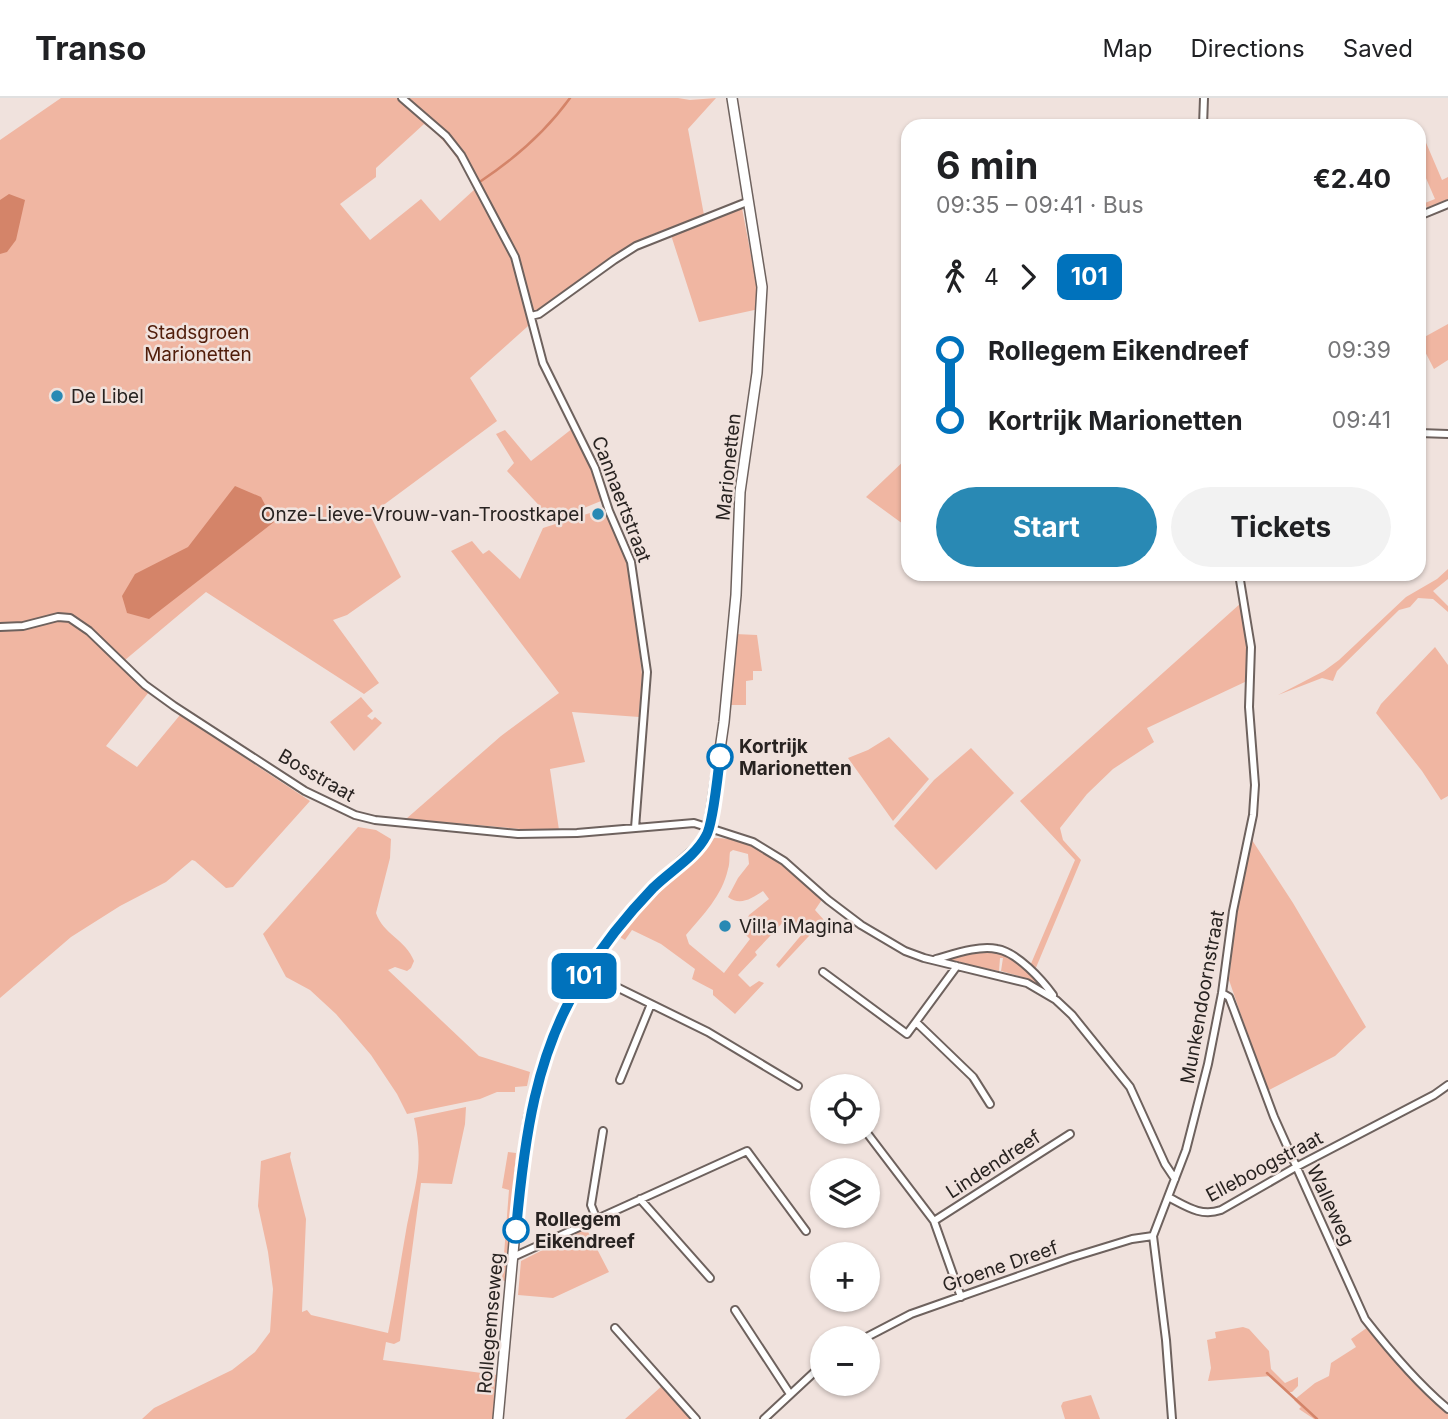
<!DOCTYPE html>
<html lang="en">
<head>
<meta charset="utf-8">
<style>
	body { margin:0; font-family:Inter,sans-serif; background:#f2f2f2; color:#202124; height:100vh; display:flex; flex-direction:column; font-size:26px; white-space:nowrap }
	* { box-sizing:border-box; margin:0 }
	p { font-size:23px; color:#757577 }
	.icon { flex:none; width:38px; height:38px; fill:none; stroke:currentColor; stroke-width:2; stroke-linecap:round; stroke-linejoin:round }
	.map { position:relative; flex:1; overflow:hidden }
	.side { position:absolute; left:901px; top:21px; width:525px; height:462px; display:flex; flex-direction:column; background:#fff; border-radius:21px; box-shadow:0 2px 5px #0004 }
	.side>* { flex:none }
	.badge { padding:0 14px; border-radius:10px; font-size:24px; line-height:46px }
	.controls { position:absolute; left:810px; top:976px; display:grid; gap:14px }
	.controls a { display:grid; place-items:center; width:70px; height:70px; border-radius:50%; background:#fff; box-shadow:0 2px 5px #0004; font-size:35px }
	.map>.badge { position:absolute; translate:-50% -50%; box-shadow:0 0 0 4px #fff }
	.legs { display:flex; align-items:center; gap:10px; height:77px; padding:0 35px; font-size:23px }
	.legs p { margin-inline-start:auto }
	.overview { display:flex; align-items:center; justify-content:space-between; height:119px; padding:0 35px }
	h1 { font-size:38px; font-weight:700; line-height:52px }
	.primary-button { display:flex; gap:14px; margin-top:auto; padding:14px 35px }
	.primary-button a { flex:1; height:80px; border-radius:42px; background:#2989b4; color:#fff; font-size:28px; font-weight:700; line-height:80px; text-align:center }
	.primary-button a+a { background:#f2f2f2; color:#202124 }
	ul { padding:0 35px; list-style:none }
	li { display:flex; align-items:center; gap:24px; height:70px; font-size:26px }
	li i { display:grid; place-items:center; width:10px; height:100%; margin:0 9px; background:currentColor }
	li i::after { content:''; width:18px; height:18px; margin:-9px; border:5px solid; border-radius:50%; background:#fff }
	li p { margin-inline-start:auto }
	li:first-child i { background:linear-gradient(#0000 50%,currentColor 0) }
	li:last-child i { background:linear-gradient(currentColor 50%,#0000 0) }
	header { display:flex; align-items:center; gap:42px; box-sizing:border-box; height:98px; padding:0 35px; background:#fff; border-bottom:2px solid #e0e0e0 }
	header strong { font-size:33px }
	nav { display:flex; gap:38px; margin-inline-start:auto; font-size:24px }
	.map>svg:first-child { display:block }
	.green { fill:#f0b6a2; fill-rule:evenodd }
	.water { fill:#d48469 }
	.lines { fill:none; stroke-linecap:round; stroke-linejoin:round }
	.stream { stroke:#d48469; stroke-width:2.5 }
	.street-casing { stroke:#6e625e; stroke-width:10 }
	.secondary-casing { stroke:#6e625e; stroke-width:12 }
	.street { stroke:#fff; stroke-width:6 }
	.secondary { stroke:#fff; stroke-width:9 }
	.line-1-casing { stroke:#fff; stroke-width:16 }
	.line-1 { stroke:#0072bc; stroke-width:10 }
	.poi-dot { fill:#2989b4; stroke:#f0e2dd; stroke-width:2.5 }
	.stop-1-dot { fill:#fff; stroke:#0072bc; stroke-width:3.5 }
	.labels { text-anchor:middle; stroke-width:5; stroke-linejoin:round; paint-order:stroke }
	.park-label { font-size:19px; fill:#501d0a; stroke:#f0e2dd }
	.poi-label { font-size:19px; fill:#282321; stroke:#f0e2dd; text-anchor:start }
	.street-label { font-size:19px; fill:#282321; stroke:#f0e2dd }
	.stop-label { font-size:19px; font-weight:bold; fill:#282321; stroke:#f0e2dd; text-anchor:start }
</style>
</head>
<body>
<header>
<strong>Transo</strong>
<nav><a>Map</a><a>Directions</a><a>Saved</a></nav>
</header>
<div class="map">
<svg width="1448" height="1321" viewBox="0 0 1448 1321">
	<rect width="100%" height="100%" fill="#f0e2dd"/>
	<path class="green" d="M 61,0 L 678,0 L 690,2 L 716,0 L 688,31 L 704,117 L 653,136 L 621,153 L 594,171 L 551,203 L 527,229 L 470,280 L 497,323 L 370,417 L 401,479 L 347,517 L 333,522 L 379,585 L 364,596 L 206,494 L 125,562 L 122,569 L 149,594 L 106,648 L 137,669 L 180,617 L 310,703 L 233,789 L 226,790 L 195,763 L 192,762 L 166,784 L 120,808 L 71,839 L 0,900 L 0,42 ZM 424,26 C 448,43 461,65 475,91 L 440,123 L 421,101 L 370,142 L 340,106 L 376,79 L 376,70 Z
		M 1424,40 L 1442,82 L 1448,79 L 1448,101 L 1427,110 L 1425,105 L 1435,101 L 1419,64 L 1419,42 Z
		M 742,110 L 759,200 L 759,211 L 699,224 L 671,137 Z
		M 1448,226 L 1448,262 L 1434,271 L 1419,242 Z
		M 573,330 L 588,361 L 602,399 L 601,403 L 557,421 L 548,417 L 507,373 L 514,365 L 496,336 L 505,332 L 531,363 Z
		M 908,359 L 908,422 L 903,426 L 866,399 Z
		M 590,415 L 600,423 L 606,416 L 629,466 L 642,577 L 639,619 L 572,614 L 585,664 L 550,671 L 559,732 L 520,731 L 406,721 L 501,638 L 559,595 L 451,453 L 472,443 L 483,456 L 489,452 L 520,481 L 543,430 Z
		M 1448,471 L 1448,481 L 1433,493 L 1448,508 L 1448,514 L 1433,501 L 1418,500 L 1410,509 L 1399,512 L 1337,573 L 1333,583 L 1322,580 L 1278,597 L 1324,573 L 1339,562 L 1406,499 L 1437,481 Z
		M 1241,505 L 1248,553 L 1247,583 L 1147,630 L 1154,644 L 1113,671 L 1087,696 L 1060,730 L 1063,742 L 1081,762 L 1035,872 L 1030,868 L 1075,762 L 1020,703 Z
		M 735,536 L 757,537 L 762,573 L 753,573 L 753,582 L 746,583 L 746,607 L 730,607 Z
		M 1435,549 L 1448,567 L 1448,698 L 1441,702 L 1422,673 L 1376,615 L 1381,606 Z
		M 361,599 L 373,613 L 367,618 L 372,622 L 375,619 L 382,625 L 354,653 L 330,624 Z
		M 889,639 L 929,681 L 893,723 L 848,660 L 868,652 Z
		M 971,650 L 1014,695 L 936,772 L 894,728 L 934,682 Z
		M 358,729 L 376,732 L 391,741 L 390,760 L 376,815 C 383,836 406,842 414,863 L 411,870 L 407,873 L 395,869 L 388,872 L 479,958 L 530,974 L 527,988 L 515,989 L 515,994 L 497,994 L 480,1001 L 407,1016 L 397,996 L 371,957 L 336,916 L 310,892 L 286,879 L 263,836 Z
		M 713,740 C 760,739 790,772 823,800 L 815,812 L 824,822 L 779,870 L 776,867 L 803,835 L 787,820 L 755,854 L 757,857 L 738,877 L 750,889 L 759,883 L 764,885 L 735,916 L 713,897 L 713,892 L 692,881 L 695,871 L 661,846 L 632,832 L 625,842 L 618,838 L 646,803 ZM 733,752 L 748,756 L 749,766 L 738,780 L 728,799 C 740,808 751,801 763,793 L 769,801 L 749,817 L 743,834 L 750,841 L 724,875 L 689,846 L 686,837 C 703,817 722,798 728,771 C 730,766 729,760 730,754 Z
		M 1252,742 L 1293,805 L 1366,929 L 1335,958 L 1267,993 L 1229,882 L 1236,814 Z
		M 987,852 L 1008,857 L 1043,889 L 1022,879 L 1001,873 L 1003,860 L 1000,860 L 999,873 L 948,863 L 950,859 Z
		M 466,1009 L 465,1026 L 452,1086 L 421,1085 L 400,1243 L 394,1246 L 386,1244 L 383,1262 L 497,1277 L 493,1321 L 142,1321 L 154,1310 L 232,1272 L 255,1254 L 270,1234 L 273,1191 L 268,1154 L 258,1108 L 261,1063 L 291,1054 L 290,1059 L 306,1121 L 302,1214 L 307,1212 L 311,1217 L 388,1235 C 395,1201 400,1167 406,1133 C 414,1089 425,1067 414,1020 Z
		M 508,1054 L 516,1055 L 505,1183 L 502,1182 L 509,1092 L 502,1090 Z
		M 586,1130 L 609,1174 L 553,1200 L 518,1197 L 521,1163 Z
		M 1243,1229 L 1249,1231 L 1269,1253 L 1271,1271 L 1285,1285 L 1298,1279 L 1298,1288 L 1292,1294 L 1287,1294 L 1271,1278 L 1208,1283 L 1211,1270 L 1207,1242 L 1216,1240 L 1215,1234 Z
		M 1368,1229 L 1387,1253 L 1448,1315 L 1448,1321 L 1314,1321 L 1299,1311 L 1301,1309 L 1294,1302 L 1315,1285 L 1329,1278 L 1331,1265 L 1356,1249 L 1351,1241 Z
		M 663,1287 L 692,1321 L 625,1321 Z
		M 1091,1297 L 1100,1321 L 1065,1321 L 1061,1308 L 1063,1304 Z"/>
	<path class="water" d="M 9,96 L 25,102 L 16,142 L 7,154 L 0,156 L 0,102 Z
		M 235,388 L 261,399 L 274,424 L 149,521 L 127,515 L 122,498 L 135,476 L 188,449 Z"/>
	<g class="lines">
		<path class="stream" d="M 481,83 C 514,61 547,32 570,0
			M 1267,1275 L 1317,1321"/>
		<defs>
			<path id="street" d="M 402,0 L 446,38 L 461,57 L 515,159 L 543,265 L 595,370 L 609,413 L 631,464 L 647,574 L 635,730
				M 1203,28 L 1204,0
				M 1419,118 L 1448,106
				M 531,218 L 539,216 L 614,162 L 636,148 L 747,104
				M 1419,335 L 1448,336
				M 0,529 L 23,528 L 58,519 L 70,520 L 89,533 L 145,587 L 174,608 L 305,693 L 355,717 L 375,722 L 518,736 L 577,735 L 694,725 L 753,744 L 784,763 L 828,802 L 861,827 L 905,853 L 924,860 L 1027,885 L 1056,902 L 1072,917 L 1130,989 L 1165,1066 L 1175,1081
				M 936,861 C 954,856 979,847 997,851 C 1017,854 1042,882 1053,897
				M 586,874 L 708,934 L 798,988
				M 823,874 L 907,936 L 957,868
				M 1222,895 L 1229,899 L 1234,912 L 1274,1019 L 1365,1221 C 1390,1253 1417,1285 1448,1311
				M 917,925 L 973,979 L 990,1006
				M 620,982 L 651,906
				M 867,1035 L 934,1123 L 961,1199
				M 1168,1099 C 1186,1108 1200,1119 1221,1112 L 1296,1069 L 1434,997 L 1448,987
				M 640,1101 L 710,1180
				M 597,1122 L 591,1107 L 603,1033
				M 934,1123 L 1070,1036
				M 513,1159 L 747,1053 L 806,1133
				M 735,1212 L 790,1296
				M 615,1230 L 696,1321
				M 863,1241 L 911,1216 L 1070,1160 L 1132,1141 L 1153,1138
				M 764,1321 L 822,1267
				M 1172,1321 L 1166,1242 L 1153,1138 L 1186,1052 L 1208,966 L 1222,895 L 1233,813 L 1253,717 L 1255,687 L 1249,609 L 1251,549 L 1239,476"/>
			<path id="secondary" d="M 498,1321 L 520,1078 L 529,1018 L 553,936 L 586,874 L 622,826 L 654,789 L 698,748 L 708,734 L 724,624 L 736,497 L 740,394 L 757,275 L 762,189 L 732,0"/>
		</defs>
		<use href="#street" class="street-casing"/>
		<use href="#secondary" class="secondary-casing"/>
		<use href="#street" class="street"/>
		<use href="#secondary" class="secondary"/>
	</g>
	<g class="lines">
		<defs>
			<path id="line-1" d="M 516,1132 C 524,1043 535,954 584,878 C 603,847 628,816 653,790 C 670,773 695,759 706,738 C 713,727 718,675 720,659"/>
		</defs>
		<use href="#line-1" class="line-1-casing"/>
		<use href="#line-1" class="line-1"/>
	</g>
	<g class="poi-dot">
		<circle cx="57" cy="298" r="7"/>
		<circle cx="598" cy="416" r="7"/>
		<circle cx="725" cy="828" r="7"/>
	</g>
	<g class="stop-1-dot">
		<circle cx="720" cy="659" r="12"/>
		<circle cx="516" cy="1132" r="12"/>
	</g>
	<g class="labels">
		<g class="park-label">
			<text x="198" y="241">Stadsgroen<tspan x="198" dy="22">Marionetten</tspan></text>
		</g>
		<g class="poi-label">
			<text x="71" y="305">De Libel</text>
			<text x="584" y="423" text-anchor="end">Onze-Lieve-Vrouw-van-Troostkapel</text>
			<text x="739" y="835">Vil!a iMagina</text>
		</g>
		<g class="street-label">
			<text transform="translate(728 369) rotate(-84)" y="7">Marionetten</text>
			<text transform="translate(622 401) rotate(69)" y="7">Cannaertstraat</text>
			<text transform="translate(317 677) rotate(30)" y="7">Bosstraat</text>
			<text transform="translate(1202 899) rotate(-80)" y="7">Munkendoornstraat</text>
			<text transform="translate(993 1066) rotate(-33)" y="7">Lindendreef</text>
			<text transform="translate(1264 1068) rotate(-28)" y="7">Elleboogstraat</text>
			<text transform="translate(1331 1107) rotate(65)" y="7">Walleweg</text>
			<text transform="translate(1000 1168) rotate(-19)" y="7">Groene Dreef</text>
			<text transform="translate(490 1225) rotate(-85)" y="7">Rollegemseweg</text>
		</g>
		<g class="stop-label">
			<text x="739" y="655">Kortrijk<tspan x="739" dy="22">Marionetten</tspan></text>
			<text x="535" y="1128">Rollegem<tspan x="535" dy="22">Eikendreef</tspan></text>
		</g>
	</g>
</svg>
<div class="controls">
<a><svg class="icon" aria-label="locate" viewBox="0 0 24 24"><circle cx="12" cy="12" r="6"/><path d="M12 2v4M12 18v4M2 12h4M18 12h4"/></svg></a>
<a><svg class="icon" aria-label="layers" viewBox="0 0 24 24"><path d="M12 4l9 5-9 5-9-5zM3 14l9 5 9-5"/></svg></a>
<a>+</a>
<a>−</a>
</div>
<b class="badge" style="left:584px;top:878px;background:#0072bc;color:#fff">101</b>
<section class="side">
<div class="overview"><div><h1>6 min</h1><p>09:35 – 09:41 · Bus</p></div><b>€2.40</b></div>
<div class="legs"><svg class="icon" aria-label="walk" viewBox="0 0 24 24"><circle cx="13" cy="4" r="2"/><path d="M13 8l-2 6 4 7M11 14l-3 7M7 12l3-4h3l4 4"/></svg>4<svg class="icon" aria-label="forward" viewBox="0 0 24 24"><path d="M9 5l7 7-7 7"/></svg><b class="badge" style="background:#0072bc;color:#fff">101</b></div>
<ul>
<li><i style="color:#0072bc"></i><b>Rollegem Eikendreef</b><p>09:39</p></li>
<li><i style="color:#0072bc"></i><b>Kortrijk Marionetten</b><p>09:41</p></li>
</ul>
<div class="primary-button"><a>Start</a><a>Tickets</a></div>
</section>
</div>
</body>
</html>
